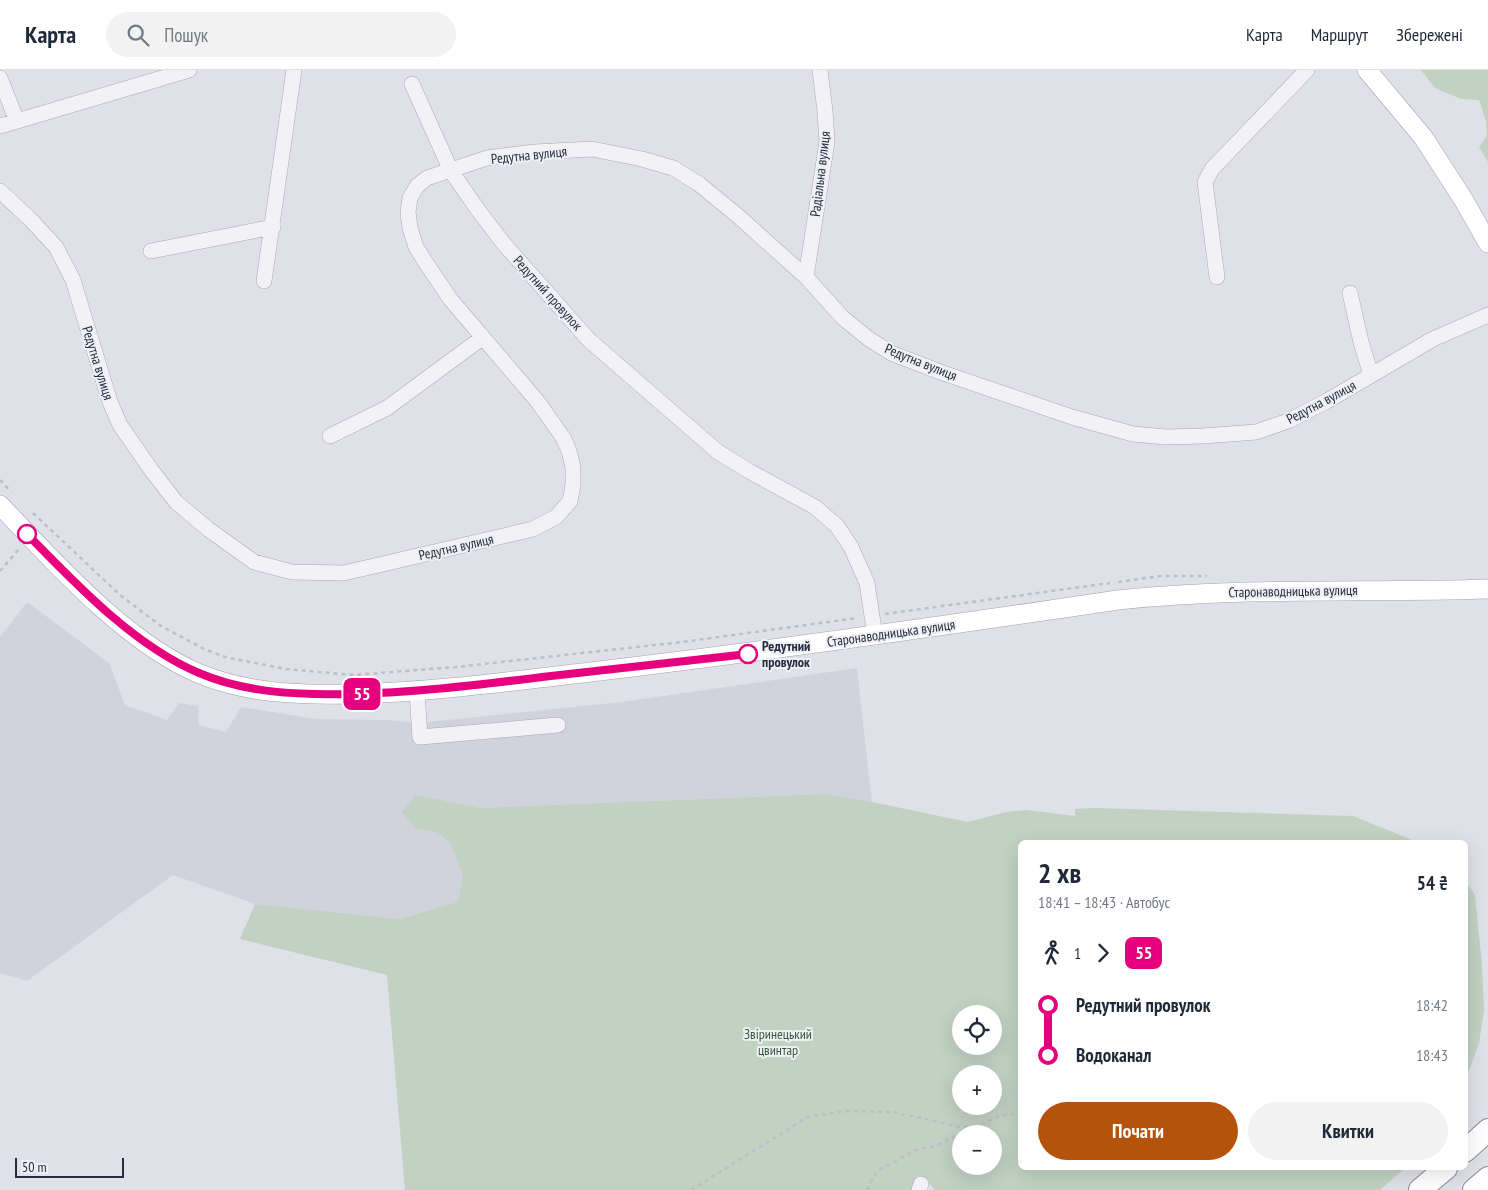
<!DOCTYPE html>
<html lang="uk">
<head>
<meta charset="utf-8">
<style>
	body { margin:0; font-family:"PT Sans Narrow",sans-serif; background:#f2f2f3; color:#1f2937; height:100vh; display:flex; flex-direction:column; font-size:19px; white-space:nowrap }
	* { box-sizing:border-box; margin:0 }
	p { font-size:16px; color:#747a83 }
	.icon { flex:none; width:28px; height:28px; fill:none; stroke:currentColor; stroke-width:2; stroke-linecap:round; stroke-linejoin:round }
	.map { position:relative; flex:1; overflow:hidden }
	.details { position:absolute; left:1018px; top:770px; width:450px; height:330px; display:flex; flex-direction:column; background:#fff; border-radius:8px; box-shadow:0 5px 20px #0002 }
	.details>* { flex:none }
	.badge { padding:0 10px; border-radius:8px; font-size:18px; line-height:32px }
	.fabs { position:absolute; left:952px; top:935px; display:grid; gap:10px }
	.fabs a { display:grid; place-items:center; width:50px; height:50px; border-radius:50%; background:#fff; box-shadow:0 5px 20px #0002; font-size:25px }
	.scale { position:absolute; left:15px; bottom:12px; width:109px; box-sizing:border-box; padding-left:5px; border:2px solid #292a3e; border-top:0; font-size:14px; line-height:18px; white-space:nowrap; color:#292a3e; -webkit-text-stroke:4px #eff0f6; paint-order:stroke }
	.map>.badge { position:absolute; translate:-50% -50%; box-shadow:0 0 0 2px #fff }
	.legs { display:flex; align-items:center; gap:8px; height:55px; padding:0 20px; font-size:16px }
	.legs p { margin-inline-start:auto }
	.headline { display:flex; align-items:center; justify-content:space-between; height:85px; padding:0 20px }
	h1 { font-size:28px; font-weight:800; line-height:38px }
	.action { display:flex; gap:10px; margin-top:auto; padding:10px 20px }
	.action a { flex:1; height:58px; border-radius:30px; background:#b45309; color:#fff; font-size:20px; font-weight:800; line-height:58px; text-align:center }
	.action a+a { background:#f2f2f3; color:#1f2937 }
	ul { padding:0 20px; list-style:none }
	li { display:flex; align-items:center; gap:18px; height:50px; font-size:19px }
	li i { display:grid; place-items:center; width:8px; height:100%; margin:0 6px; background:currentColor }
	li i::after { content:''; width:12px; height:12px; margin:-6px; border:4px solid; border-radius:50%; background:#fff }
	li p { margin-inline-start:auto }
	li:first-child i { background:linear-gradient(#0000 50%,currentColor 0) }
	li:last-child i { background:linear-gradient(currentColor 50%,#0000 0) }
	header { display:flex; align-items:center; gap:30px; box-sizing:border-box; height:70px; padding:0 25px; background:#fff; border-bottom:1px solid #e0e1e3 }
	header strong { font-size:24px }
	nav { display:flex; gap:28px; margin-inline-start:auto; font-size:18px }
	.search { width:350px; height:45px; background:#f2f2f3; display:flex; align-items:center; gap:12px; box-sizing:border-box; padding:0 18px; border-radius:28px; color:#747a83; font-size:19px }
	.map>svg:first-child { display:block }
	.built { fill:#d2d2dd }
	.green { fill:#c1d1c2; fill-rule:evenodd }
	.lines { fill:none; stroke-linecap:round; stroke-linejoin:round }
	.minor-casing { stroke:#a9a9b5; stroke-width:16 }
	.major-casing { stroke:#a0a1b3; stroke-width:20 }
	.highway-casing { stroke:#88899e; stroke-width:24 }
	.path { stroke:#bebec6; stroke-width:2.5; stroke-dasharray:4 4; stroke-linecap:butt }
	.minor { stroke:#f2f2f6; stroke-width:15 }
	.major { stroke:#fff; stroke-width:19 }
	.highway { stroke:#fff; stroke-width:22 }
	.line-1-casing { stroke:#fff; stroke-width:11 }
	.line-1 { stroke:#e6007e; stroke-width:8 }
	.stop-1-dot { fill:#fff; stroke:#e6007e; stroke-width:2.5 }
	.labels { text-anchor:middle; stroke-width:4; stroke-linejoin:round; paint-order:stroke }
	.street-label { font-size:14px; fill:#292a3e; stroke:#eff0f6 }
	.stop-label { font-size:14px; font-weight:bold; fill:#292a3e; stroke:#eff0f6; text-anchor:start }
	.park-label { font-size:14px; fill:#37593c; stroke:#eff0f6 }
</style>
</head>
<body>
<header>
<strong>Карта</strong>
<div class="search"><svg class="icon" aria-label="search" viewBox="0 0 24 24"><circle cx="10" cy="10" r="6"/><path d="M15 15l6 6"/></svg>Пошук</div>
<nav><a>Карта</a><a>Маршрут</a><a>Збережені</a></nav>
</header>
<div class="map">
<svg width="1488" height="1120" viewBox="0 0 1488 1120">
	<rect width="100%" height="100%" fill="#e0e0e8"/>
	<path class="built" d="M 27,532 L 109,593 L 125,635 L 167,650 L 179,633 L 198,636 L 199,655 L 226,662 L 241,637 L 316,649 L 387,650 L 419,653 L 621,632 L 857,598 L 872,732 L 826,724 L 480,738 L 415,726 L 415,758 L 438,763 L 451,774 L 463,807 L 457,832 L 400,849 L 255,834 L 173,805 L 27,911 L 0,903 L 0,567 Z"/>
	<path class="green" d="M 1421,0 L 1488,0 L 1488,92 L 1479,77 L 1487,66 L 1486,51 L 1479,30 L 1461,29 L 1435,18 Z
		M 826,724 L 872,732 L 968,752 L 1006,742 L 1026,740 L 1075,746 L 1075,739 L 1095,738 L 1353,746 L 1417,772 L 1020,772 L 1020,1098 L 1405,1098 L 1380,1120 L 934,1120 L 928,1111 L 917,1106 L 912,1120 L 405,1120 L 387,905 L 240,869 L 255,834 L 400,849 L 457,832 L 463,807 L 451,774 L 438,763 L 415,758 L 402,742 L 415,725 L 480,738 ZM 961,944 L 994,944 L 994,976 L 961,976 ZM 961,1004 L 994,1004 L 994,1036 L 961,1036 ZM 961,1064 L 994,1064 L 994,1096 L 961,1096 Z
		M 1465,810 L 1475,825 L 1482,895 L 1484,940 L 1479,973 L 1465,1011 Z"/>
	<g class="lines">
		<defs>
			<path id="minor" d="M 0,8 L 17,51
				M 412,14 L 451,101 L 478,140 L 504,174 L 589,270 L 718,382 L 749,401 L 815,437 L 837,456 L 851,477 L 867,513 L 875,566
				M 0,56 L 189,0
				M 0,121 L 31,150 L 56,177 L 73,210 L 110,332 L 120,355 L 152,401 L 176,432 L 208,459 L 254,492 L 292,502 L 344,503 L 533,459 L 556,447 L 570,431 L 573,415 L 573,397 L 569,381 L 564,369 L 538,332 L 451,230 L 426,193 L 416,177 L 410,158 L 408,142 L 410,128 L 417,116 L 427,108 L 487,88 L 535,82 L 592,79 L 642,89 L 673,98 L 699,114 L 738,146 L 806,207 L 843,248 L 869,269 L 891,283 L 943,303 L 1072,347 L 1133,364 L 1165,367 L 1203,366 L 1256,362 L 1288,351 L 1327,331 L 1433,269 L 1488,245
				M 151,181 L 273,157
				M 806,207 L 827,72 L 825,41 L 820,0
				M 1217,207 L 1205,112 L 1212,99 L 1307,0
				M 264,211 L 294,0
				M 1350,223 L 1361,272 L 1371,305
				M 330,366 L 387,338 L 482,268
				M 417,622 L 420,667 L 558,655
				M 919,1120 L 921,1114"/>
			<path id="major" d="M 1367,0 L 1423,67 L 1463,129 L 1488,173
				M 0,435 C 54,492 127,574 200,604 C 249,624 301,625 353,624 C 433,622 512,611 591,602 C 767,581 943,556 1118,530 C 1241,517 1365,523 1488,519"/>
			<path id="highway" d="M 1465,1081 L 1488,1060
				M 1420,1120 L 1446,1098
				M 1474,1120 L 1488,1108"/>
		</defs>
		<use href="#minor" class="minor-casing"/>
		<use href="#major" class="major-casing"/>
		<use href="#highway" class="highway-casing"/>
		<path class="path" d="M 0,410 L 11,422
			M 33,443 L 120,525 L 161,556 L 204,579 L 225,587 L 286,599 L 354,605 L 456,597 L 682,572 L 857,548
			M 0,501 L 19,479
			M 1118,512 L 1160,506 L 1207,506
			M 885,544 L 1110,513
			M 691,1120 L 808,1047 L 846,1041 L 893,1042 L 961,1057 L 980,1055
			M 867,1120 L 877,1101 L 916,1080 L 935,1076 L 1001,1045 L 1020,1044"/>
		<use href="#minor" class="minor"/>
		<use href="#major" class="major"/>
		<use href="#highway" class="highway"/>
	</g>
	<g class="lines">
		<defs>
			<path id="line-1" d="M 27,464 C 75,513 134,576 199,603 C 246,623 297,625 348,624 C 413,623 477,615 542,607 C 611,599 679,592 748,584"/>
		</defs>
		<use href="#line-1" class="line-1-casing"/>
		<use href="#line-1" class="line-1"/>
	</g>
	<g class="stop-1-dot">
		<circle cx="27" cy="464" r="9"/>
		<circle cx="748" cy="584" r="9"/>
	</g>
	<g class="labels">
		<g class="street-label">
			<text transform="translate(529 85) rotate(-6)" y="5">Редутна вулиця</text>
			<text transform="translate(820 104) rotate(-83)" y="5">Радіальна вулиця</text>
			<text transform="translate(548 223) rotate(48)" y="5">Редутний провулок</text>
			<text transform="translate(921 292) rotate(22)" y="5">Редутна вулиця</text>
			<text transform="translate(98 293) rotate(73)" y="5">Редутна вулиця</text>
			<text transform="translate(1321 332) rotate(-28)" y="5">Редутна вулиця</text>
			<text transform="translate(456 477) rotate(-13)" y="5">Редутна вулиця</text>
			<text transform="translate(1293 521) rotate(-1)" y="5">Старонаводницька вулиця</text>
			<text transform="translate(891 563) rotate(-8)" y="5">Старонаводницька вулиця</text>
		</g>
		<g class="stop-label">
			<text x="762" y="581">Редутний<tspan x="762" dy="16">провулок</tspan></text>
		</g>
		<g class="park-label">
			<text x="778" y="969">Звіринецький<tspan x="778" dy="16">цвинтар</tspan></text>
		</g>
	</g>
</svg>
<div class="fabs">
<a><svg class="icon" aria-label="locate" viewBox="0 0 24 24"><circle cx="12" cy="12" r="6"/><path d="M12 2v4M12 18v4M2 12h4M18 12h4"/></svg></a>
<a>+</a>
<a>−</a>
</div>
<div class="scale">50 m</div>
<b class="badge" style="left:362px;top:624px;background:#e6007e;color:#fff">55</b>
<section class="details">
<div class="headline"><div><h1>2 хв</h1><p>18:41 – 18:43 · Автобус</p></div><b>54 ₴</b></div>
<div class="legs"><svg class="icon" aria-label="walk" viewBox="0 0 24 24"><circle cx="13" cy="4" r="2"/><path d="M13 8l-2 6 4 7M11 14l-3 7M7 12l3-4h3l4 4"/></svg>1<svg class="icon" aria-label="forward" viewBox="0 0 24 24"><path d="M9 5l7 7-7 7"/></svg><b class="badge" style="background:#e6007e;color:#fff">55</b></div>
<ul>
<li><i style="color:#e6007e"></i><b>Редутний провулок</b><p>18:42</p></li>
<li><i style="color:#e6007e"></i><b>Водоканал</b><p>18:43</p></li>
</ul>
<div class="action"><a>Почати</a><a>Квитки</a></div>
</section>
</div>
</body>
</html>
